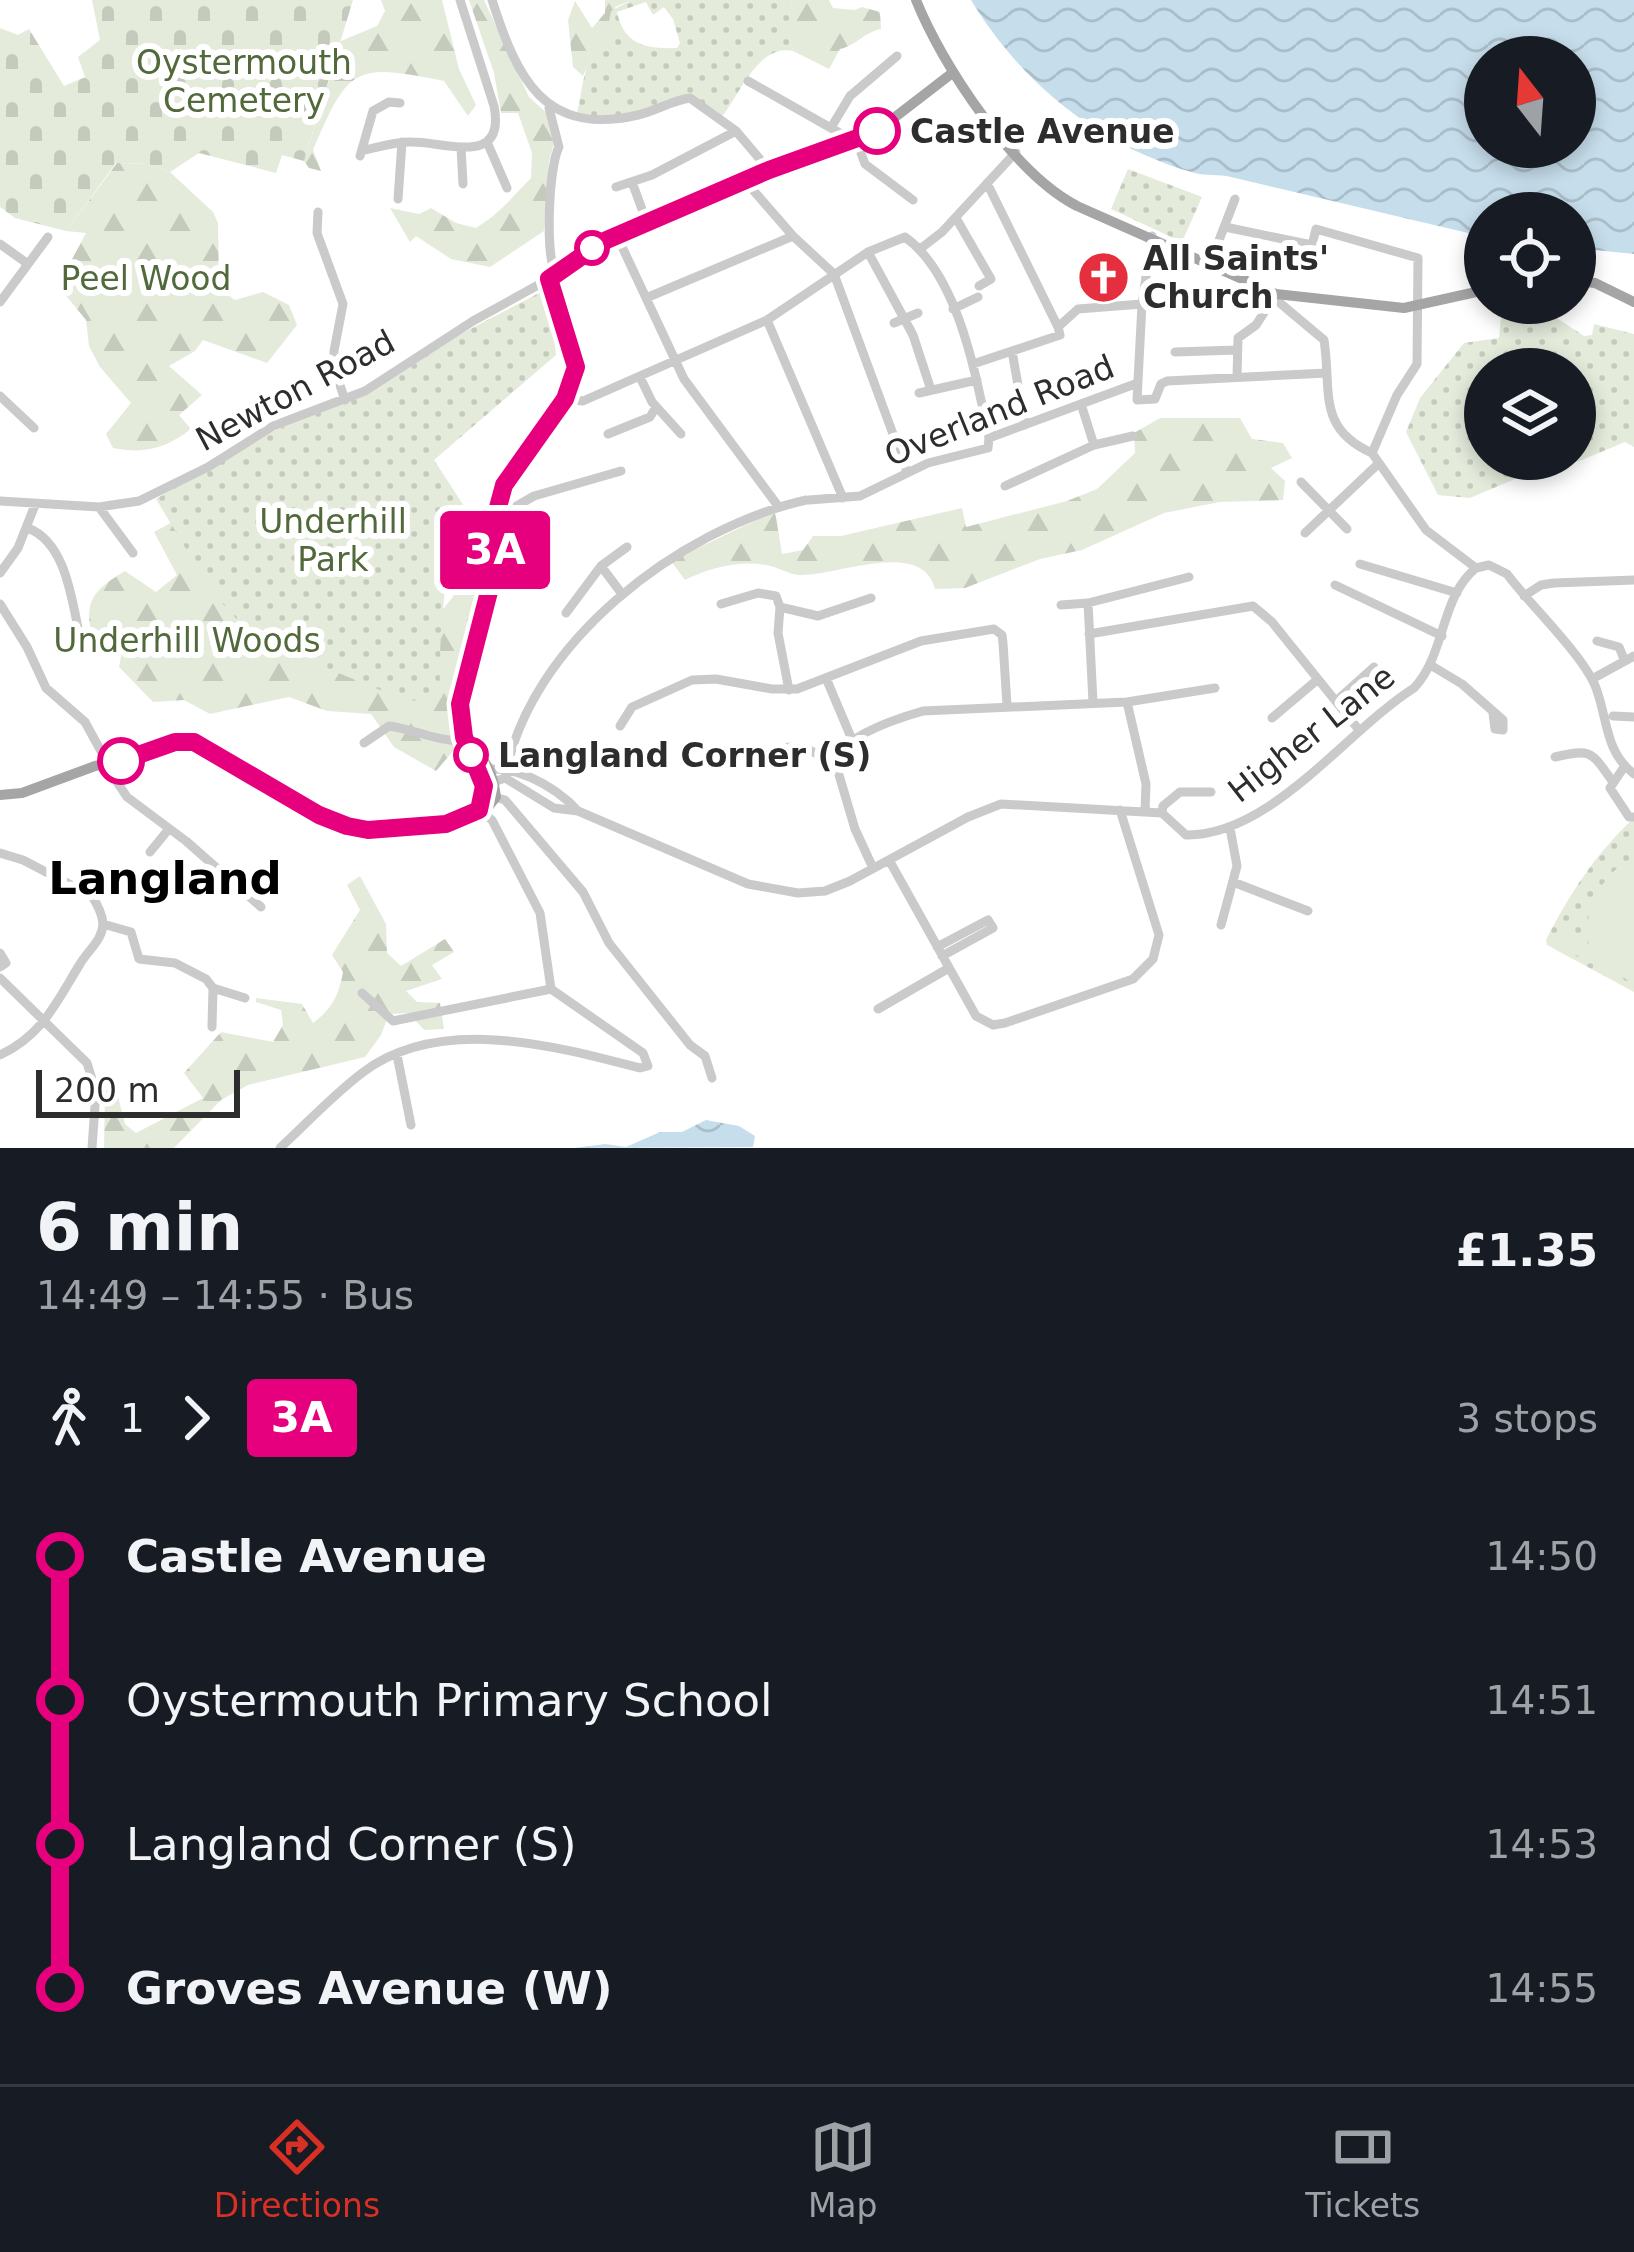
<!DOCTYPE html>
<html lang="en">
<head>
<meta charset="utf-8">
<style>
	body { margin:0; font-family:"DejaVu Sans",sans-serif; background:#20242c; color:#f1f3f6; height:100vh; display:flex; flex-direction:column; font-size:45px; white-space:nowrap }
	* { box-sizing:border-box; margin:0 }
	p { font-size:39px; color:#9ea1a6 }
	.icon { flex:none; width:66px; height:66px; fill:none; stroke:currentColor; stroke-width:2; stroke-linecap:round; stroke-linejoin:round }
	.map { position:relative; height:1148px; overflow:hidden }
	.details { display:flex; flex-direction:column; background:#171b24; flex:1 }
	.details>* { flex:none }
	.badge { padding:0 24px; border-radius:9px; font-size:42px; line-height:78px }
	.needle { width:78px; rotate:343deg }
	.fabs { position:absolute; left:1464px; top:36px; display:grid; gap:24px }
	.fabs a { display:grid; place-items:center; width:132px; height:132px; border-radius:50%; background:#171b24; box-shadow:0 6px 18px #0003; font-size:60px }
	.scale { position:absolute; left:36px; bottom:30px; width:204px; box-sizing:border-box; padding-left:12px; border:6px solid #2d2d2d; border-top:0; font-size:33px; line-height:42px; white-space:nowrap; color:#2d2d2d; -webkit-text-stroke:9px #fff; paint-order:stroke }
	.map>.badge { position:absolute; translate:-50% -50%; box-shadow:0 0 0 6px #fff }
	.legs { display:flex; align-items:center; gap:18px; height:132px; padding:0 36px; font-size:39px }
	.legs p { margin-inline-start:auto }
	.headline { display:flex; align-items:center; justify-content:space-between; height:204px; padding:0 36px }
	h1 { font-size:66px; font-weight:700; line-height:90px }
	ul { padding:0 36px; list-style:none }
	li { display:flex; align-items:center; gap:42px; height:144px; font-size:45px }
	li i { display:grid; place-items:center; width:18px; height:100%; margin:0 15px; background:currentColor }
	li i::after { content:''; width:30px; height:30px; margin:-15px; border:9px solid; border-radius:50%; background:#171b24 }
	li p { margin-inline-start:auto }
	li:first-child i { background:linear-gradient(#0000 50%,currentColor 0) }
	li:last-child i { background:linear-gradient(currentColor 50%,#0000 0) }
	.tab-bar { display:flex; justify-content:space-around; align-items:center; height:168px; border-top:3px solid #363941; background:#171b24; font-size:33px; color:#9ea1a6 }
	.tab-bar a { display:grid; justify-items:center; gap:6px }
	.tab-bar .on { color:#d93025 }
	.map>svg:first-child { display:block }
	.forest { fill:url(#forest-firs) }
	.cemetery { fill:url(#cemetery-stones) }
	.park { fill:url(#park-dots); fill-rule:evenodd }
	.pitch { fill:#e4ebdb }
	.water { fill:url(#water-waves); fill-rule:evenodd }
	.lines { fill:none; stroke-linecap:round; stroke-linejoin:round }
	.minor { stroke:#cacaca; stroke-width:9 }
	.major { stroke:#a5a5a5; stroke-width:10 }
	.line-1-casing { stroke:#fff; stroke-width:27 }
	.line-1 { stroke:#e6007e; stroke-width:18 }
	.stop-1-dot { fill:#fff; stroke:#e6007e; stroke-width:6 }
	.labels { text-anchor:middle; stroke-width:12; stroke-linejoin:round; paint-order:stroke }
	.park-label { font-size:33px; fill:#51693b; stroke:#fff }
	.stop-label { font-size:33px; font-weight:bold; fill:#2d2d2d; stroke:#fff; text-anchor:start }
	.poi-label { font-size:33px; font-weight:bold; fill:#2d2d2d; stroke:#fff; text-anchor:start }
	.street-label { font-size:33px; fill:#2d2d2d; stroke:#fff }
	.district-label { font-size:45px; font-weight:bold; fill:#000; stroke:#fff }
</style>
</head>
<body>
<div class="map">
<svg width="1634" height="1148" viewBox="0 0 1634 1148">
	<defs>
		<pattern id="forest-firs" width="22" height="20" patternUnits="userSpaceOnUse" patternTransform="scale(3)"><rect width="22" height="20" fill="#e4ebdb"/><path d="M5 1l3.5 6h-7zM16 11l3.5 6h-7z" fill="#c4cabc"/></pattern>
		<pattern id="cemetery-stones" width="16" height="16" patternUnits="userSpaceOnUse" patternTransform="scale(3)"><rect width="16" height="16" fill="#e4ebdb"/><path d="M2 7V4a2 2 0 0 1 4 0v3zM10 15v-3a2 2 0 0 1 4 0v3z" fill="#c4cabc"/></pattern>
		<pattern id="park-dots" width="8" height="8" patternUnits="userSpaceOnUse" patternTransform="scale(3)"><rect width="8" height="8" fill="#e4ebdb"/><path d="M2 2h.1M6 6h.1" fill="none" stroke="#c4cabc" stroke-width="1.8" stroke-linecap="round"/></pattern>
		<pattern id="water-waves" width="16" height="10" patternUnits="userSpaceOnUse" patternTransform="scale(3)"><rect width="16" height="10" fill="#c6ddeb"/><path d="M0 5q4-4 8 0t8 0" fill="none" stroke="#aabeca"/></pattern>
	</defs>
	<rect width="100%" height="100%" fill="#fff"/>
	<path class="forest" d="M 381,0 L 442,0 L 459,69 L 476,105 L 468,116 L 444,81 C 354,63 349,66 313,150 L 321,171 L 309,168 L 304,161 L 341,41 L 377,26 L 385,11 Z
		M 469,0 L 484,0 L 529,97 L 550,116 L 555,141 L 549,161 L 544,231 L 490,267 L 451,259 L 416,236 L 410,242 L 390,208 L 419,214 L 431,208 L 456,223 L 476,228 C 502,212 510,199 531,178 L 532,153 L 518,113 L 501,113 L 494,73 Z
		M 605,0 L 632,0 L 615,7 L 617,35 L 592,55 L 583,76 L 573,67 L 568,20 L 575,1 L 592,28 L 605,13 Z
		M 791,0 L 829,0 L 833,8 L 855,10 L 862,7 L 880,12 L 881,29 C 863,33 857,45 840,49 L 829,69 L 793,51 L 789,37 L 795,26 Z
		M 117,163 L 148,164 L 170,172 L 213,212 L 218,223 L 219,289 L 235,300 L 263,292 L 289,305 L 297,325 L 267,363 L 203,340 L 195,351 L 169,366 L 202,395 L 179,415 L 191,429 C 165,449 144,454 113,448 L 106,434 L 131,403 L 100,367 L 89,346 L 86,320 L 63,292 L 74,269 L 71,261 L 86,233 L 66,231 Z
		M 1160,418 L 1240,418 L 1252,439 L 1283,443 L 1292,458 L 1271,468 L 1285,481 L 1283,500 L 1220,502 L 1164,513 L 1082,550 L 1040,559 L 965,588 L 935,589 C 922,538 837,576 801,575 C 788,575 779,567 766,565 C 739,560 709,568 685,580 L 671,561 L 775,511 L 782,554 L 803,550 L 813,536 L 841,536 L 962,508 L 966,527 L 1067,501 L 1097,489 L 1135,453 L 1134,433 Z
		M 178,519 L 255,639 L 342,627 L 427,629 L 456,593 L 482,586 L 470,652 L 457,669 L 451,708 L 455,749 L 436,771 L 394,747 L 371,714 L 327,711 L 289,697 L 210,714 L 184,700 L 153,702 L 119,667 L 122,651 L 93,638 C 82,601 95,589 125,571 L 156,592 L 177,575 L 154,532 Z
		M 360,876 L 386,924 L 387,953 L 401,966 L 445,939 L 454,952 L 432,965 L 442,979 L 406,991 L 417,1002 L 440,1003 L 444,1029 L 424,1030 L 409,1013 L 389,1014 L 381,1035 L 365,1057 L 248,1085 L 221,1100 L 174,1148 L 104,1148 L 105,1090 L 116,1088 L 125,1124 L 136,1133 L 203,1098 L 184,1073 L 221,1032 L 273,1042 L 283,1025 L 281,1010 L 256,1002 L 256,998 L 302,1004 L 313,1023 C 332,1009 339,995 343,972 L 332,955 L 360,910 L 347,885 Z"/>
	<path class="cemetery" d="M 92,0 L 353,0 L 304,161 L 282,155 L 276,173 L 199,153 L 170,172 L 148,164 L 116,163 L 66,231 L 15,218 L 0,207 L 0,28 L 18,35 L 29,29 L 64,86 L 85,77 L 78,57 L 100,40 Z"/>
	<path class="park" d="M 632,0 L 791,0 L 796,26 L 789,37 L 793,51 C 758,44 741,93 721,118 L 691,98 L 618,117 L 577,114 C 584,85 583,46 616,35 L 609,21 L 611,11 ZM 646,2 L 653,15 L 664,7 L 673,19 L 680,43 L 677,48 C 646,49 624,45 617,12 Z
		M 1128,169 L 1202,197 L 1182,242 L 1111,209 Z
		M 541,292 L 549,297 L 556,355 L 434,460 L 466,509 C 442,567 439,637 440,698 L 407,701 L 255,639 L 212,592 L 156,499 L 261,436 L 346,402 L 428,351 Z
		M 1540,307 L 1584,336 L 1592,335 L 1594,324 L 1634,334 L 1634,447 L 1625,442 L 1582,460 L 1522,476 L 1470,498 L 1438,495 L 1406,432 L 1420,398 L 1464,343 L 1499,338 L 1501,317 ZM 1485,369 L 1575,369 L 1575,459 L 1485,459 Z
		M 1633,819 L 1634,819 L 1634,992 L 1547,945 L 1546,940 C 1569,895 1596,853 1633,819 Z"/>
	<path class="pitch" d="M 1634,857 L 1634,985 L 1599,960 L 1591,948 L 1584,959 L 1552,943 L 1558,930 L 1589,946 C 1581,911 1602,873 1634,857 Z"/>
	<path class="water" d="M 971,0 L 1634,0 L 1634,254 L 1575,248 L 1575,213 L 1485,213 L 1485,237 L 1231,177 C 1219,174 1206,176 1195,173 C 1099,146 1022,84 971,0 ZM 1485,57 L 1575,57 L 1575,147 L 1485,147 Z
		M 706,1120 L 739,1126 L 755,1136 L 753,1147 L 574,1148 L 605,1144 L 626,1147 L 660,1132 L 682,1132 Z"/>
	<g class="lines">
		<path class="minor" d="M 492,0 C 517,78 544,137 638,115 C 656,111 673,100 690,98 L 736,131 L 769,170
			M 748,81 L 852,140
			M 549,108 L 559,147 C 549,166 545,251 555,272
			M 832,126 L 850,96 L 897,56
			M 856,139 L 865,164 L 913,200
			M 487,142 L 507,188
			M 461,147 L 463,184
			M 364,150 C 380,147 396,141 412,142 C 446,142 506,167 494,106 L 460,0
			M 360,156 L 373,111 L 389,102 L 400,103
			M 632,182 L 647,223
			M 746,182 L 793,236 L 834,274 L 907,472
			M 987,183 L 1058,327
			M 616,187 L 652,175 L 736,131
			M 398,199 L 402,142
			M 318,212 L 317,233 L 343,304 L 334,351 L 334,368 L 345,400
			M 956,218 L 991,279 L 979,286
			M 1225,227 L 1312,245 L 1316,229 L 1418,258 L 1417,364 L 1397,395 L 1372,453
			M 617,236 L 684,379 L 778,506
			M 1152,236 L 1142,304 L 1137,400 L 1155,399 L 1161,384 L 1167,381 L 1327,373
			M 0,244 L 28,264
			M 920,249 L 942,232 L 1016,152
			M 868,252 L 913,335 L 931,390
			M 1209,266 L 1235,199
			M 646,298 L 793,236
			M 1274,298 L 1324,340 C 1332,390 1316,428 1372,453
			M 0,302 L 48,237
			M 953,309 L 978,297
			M 767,320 L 843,498
			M 894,323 L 918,313
			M 1012,351 L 1025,425
			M 1175,352 L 1237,350
			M 973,364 L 1060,335 L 1058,327 L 1078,309 L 1142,304
			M 640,377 L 652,402 L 681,434
			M 1237,377 L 1238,338 L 1256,325 L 1276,294
			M 919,393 L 977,380
			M 0,396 L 34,428
			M 565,399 L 583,401 L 767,320 L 868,252 L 905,237 C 959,276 976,377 989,438
			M 1081,404 L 1094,445
			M 608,434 L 650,417 L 656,407
			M 1372,453 L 1426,530 L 1476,568 L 1489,565 L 1507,574 C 1530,605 1584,656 1596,688 C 1608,720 1605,752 1634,774
			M 1301,482 L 1347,529
			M 1005,486 L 1094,445 L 1133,436
			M 809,500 L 860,496 L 928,463 L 988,448 L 989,438 L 1135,384
			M 0,501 L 99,507 L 139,501 L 208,467 L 273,426 L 365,391 L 473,321 L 549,279
			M 99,507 L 133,553
			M 498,511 L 508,511 L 534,496 L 621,471
			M 28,528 C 64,542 71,594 78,628
			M 1305,533 L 1378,464
			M 1360,564 L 1457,593
			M 601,566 L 622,594
			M 0,573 L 18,548 L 35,505
			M 1335,585 L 1442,636
			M 1524,596 L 1541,585 L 1554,583 L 1634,580
			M 1088,603 L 1093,702
			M 0,604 L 27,647 L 46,688 L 85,722 L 108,764
			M 721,604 L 758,593 L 776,596 L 780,607 L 818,616 L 871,598
			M 1061,605 L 1088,603 L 1189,577
			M 780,607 L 778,633 L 789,690
			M 566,613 L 601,566 L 627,547
			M 1089,634 L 1253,606 L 1272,622 L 1359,730
			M 1597,641 L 1619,647 L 1624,659
			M 1432,666 L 1462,684 L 1503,720 L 1503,730 L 1495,729 L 1493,713
			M 826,678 L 853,742
			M 1592,679 L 1634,656
			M 1336,701 L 1374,667
			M 1127,702 L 1215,688
			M 1613,716 L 1634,717
			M 1272,718 L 1317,680
			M 620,726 L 632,707 L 692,680 L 716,679 L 772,689 L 797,689 L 921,641 L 994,629 L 1002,635 L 1003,643 L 1007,705
			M 364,743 L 389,726 C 417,730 438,742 466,741
			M 1555,757 C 1593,748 1591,752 1613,782
			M 740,762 C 778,748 801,735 834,767
			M 105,764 L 127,797 L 186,841 L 261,907
			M 1624,767 L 1610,788 L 1629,817 L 1634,817
			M 476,772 C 510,760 555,786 578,811
			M 505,778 C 528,644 679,529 806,500
			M 488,784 L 505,778 L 554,808 L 578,811 L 748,884 L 798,893 L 825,891 L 850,881 L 968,817 L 1001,804 L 1162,813 L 1186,835 C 1271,836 1345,732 1414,688 C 1446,654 1440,597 1476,568
			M 494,797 L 505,800 L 583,892 L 609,943 L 690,1045 L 705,1056 L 712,1078
			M 1162,813 L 1163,806 L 1180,792 L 1211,792
			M 150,852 L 168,830
			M 0,853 L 23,860 L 92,896 C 97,904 102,913 103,923 C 103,940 88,950 80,964 C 57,1001 43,1035 0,1055
			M 889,860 L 976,1016 L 993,1025 L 1005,1023 L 1133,979 L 1153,959 L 1159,935 L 1120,810
			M 873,868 L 855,829 L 834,758 C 850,734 895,719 923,711 L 1127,702 L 1146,784 L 1145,811
			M 1233,882 L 1308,911
			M 103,924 L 131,932 L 139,959 L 175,963 L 206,979 L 213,988 L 245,998
			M 1221,925 L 1237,866 L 1230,828
			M 937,947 L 988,920 L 993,928 L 942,956
			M 0,953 L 6,963 L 0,967
			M 0,978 L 87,1063 L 96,1092 L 92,1148
			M 362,993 L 393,1021 L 551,989
			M 878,1009 L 949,968
			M 212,1027 L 213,988
			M 397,1055 L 411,1125
			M 280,1148 C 307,1123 333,1095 362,1073 C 439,1014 555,1046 640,1068 L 648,1066 L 643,1053 L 551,989 L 540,913 L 492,820 L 479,810"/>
		<path class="major" d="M 916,0 C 942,65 1013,173 1077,206 L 1276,294 L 1404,308 L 1485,290
			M 1575,281 L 1595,283 L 1634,302
			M 470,748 C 489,762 493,775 496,797 L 482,815
			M 0,795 L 22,793 L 95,766 L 133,758 L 175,742 L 203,745 C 246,771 319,829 369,830 C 396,831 425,825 453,823
			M 446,823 L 479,810 C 491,786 461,738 460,704 L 492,580 L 498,511 L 504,485 L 565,399 L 574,375 L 575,355 L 549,279 L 602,242 L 769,170 L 877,131 L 951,74"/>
	</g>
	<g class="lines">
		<defs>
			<path id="line-1" d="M 121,761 L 175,742 L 194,742 L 319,815 L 347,826 L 368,830 L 446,824 L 479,810 L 484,786 L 464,737 L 460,704 L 492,580 L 497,511 L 504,485 L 565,399 L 576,367 L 549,279 L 602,242 L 769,170 L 877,131"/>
		</defs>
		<use href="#line-1" class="line-1-casing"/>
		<use href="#line-1" class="line-1"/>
	</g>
	<defs>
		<symbol id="church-disc" viewBox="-11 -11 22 22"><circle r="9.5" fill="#e52f3f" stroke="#fff"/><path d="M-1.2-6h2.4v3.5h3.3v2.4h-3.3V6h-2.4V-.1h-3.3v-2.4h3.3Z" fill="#fff"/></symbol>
	</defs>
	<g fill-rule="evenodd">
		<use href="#church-disc" x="1074" y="248" width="59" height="59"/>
	</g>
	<g class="stop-1-dot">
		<circle cx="877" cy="131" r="21"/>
		<circle cx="592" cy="248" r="15"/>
		<circle cx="471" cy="755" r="15"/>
		<circle cx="121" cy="761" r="21"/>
	</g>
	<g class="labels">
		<g class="park-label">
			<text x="244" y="74">Oystermouth<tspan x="244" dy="38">Cemetery</tspan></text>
			<text x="146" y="290">Peel Wood</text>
			<text x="333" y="533">Underhill<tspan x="333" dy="38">Park</tspan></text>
			<text x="187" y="652">Underhill Woods</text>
		</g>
		<g class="stop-label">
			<text x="910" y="143">Castle Avenue</text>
			<text x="498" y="767">Langland Corner (S)</text>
		</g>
		<g class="poi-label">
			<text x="1143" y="270">All Saints'<tspan x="1143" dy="38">Church</tspan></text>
		</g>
		<g class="street-label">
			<text transform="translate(295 390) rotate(-28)" y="12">Newton Road</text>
			<text transform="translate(999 410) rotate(-22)" y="12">Overland Road</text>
			<text transform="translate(1311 733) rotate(-38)" y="12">Higher Lane</text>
		</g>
		<g class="district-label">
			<text x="165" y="894">Langland</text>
		</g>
	</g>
</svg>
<div class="fabs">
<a><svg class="needle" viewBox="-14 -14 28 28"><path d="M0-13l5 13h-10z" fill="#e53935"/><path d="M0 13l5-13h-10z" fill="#9ea1a6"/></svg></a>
<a><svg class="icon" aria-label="locate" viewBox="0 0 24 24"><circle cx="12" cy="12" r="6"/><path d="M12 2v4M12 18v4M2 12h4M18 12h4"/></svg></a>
<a><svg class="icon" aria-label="layers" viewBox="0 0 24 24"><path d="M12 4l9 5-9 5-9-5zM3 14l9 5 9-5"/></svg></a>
</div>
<div class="scale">200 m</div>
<b class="badge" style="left:495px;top:550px;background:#e6007e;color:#fff">3A</b>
</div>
<section class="details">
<div class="headline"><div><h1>6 min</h1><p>14:49 – 14:55 · Bus</p></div><b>£1.35</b></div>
<div class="legs"><svg class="icon" aria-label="walk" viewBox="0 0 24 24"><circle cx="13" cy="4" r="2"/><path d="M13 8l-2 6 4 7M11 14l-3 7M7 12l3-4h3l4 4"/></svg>1<svg class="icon" aria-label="forward" viewBox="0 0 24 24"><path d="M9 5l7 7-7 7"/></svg><b class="badge" style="background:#e6007e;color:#fff">3A</b><p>3 stops</p></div>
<ul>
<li><i style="color:#e6007e"></i><b>Castle Avenue</b><p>14:50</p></li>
<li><i style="color:#e6007e"></i><span>Oystermouth Primary School</span><p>14:51</p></li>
<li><i style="color:#e6007e"></i><span>Langland Corner (S)</span><p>14:53</p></li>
<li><i style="color:#e6007e"></i><b>Groves Avenue (W)</b><p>14:55</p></li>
</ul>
</section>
<nav class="tab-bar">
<a class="on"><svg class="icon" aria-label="directions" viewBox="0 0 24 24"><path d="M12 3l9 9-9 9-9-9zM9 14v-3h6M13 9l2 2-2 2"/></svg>Directions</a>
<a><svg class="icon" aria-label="map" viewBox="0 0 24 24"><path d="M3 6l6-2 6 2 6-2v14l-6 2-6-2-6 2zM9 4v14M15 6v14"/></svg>Map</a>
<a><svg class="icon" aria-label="tickets" viewBox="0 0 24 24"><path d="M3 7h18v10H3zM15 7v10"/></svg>Tickets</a>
</nav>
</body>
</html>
